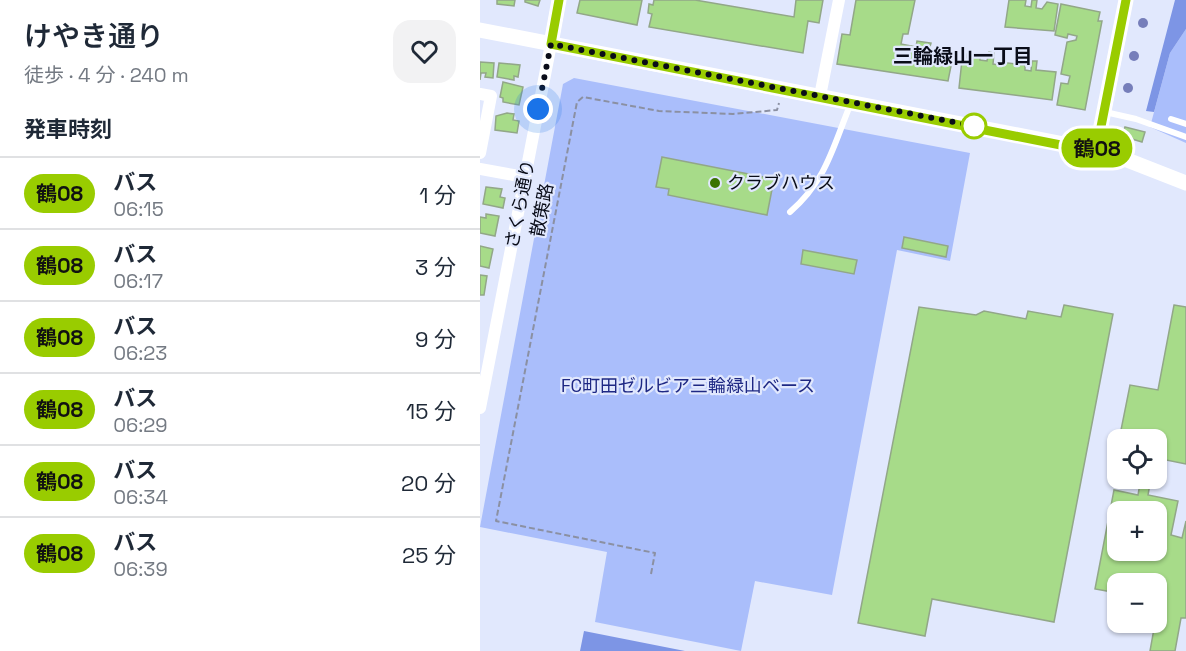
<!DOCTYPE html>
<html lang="ja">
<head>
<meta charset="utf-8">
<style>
	body { margin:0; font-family:"Space Grotesk","Noto Sans JP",sans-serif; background:#f2f2f3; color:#1f2937; height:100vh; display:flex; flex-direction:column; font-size:22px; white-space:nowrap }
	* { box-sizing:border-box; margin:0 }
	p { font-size:20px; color:#747a83 }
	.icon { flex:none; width:33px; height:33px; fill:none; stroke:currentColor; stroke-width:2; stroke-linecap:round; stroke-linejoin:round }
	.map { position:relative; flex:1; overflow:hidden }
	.side { display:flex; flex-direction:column; background:#fff; width:480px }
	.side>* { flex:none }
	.badge { padding:0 12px; border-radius:20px; font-size:21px; line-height:39px }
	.controls { position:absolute; left:627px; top:429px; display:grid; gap:12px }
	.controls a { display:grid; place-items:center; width:60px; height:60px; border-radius:12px; background:#fff; box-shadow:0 2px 4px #0004; font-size:30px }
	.you { position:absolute; width:30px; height:30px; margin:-15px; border:4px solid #fff; border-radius:50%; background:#1a73e8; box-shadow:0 0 0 9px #1a73e833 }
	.map>.badge { position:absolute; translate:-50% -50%; box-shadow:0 0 0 3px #fff }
	h2 { padding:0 24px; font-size:22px; line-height:54px }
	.round { display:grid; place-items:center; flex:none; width:63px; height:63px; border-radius:18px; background:#f2f2f3 }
	.overview { display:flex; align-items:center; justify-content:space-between; height:102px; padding:0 24px }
	h1 { font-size:28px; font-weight:600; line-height:45px }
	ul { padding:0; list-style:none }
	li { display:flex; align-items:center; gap:18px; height:72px; padding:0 24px; border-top:2px solid #e0e1e3 }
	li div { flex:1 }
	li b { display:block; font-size:22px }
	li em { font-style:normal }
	li .badge { min-width:66px; font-weight:700; text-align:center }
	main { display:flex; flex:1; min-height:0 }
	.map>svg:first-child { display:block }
	.green { fill:#aabefb }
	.water { fill:#7d95e5 }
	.building { fill:#a7db89; stroke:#92a788; stroke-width:1.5; fill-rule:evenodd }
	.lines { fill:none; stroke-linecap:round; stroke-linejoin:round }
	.path { stroke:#8b90a2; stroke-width:2; stroke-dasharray:6 3; stroke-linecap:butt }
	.service { stroke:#fff; stroke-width:6 }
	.minor { stroke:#fff; stroke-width:12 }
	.tertiary { stroke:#fff; stroke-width:15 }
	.tree { fill:#767eba }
	.line-casing { stroke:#fff; stroke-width:14 }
	.line { stroke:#9c0; stroke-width:9 }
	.walk { stroke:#090c18; stroke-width:6; stroke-dasharray:0 10.8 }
	.stop-dot { fill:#fff; stroke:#9c0; stroke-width:3 }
	.poi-dot { fill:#3b7302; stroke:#e1e8fd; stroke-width:2 }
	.labels { text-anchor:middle; stroke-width:4.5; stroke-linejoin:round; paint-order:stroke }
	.poi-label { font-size:18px; fill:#090c18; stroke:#e1e8fd; text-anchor:start }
	.street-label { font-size:18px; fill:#090c18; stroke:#e1e8fd }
	.park-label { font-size:18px; fill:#1e2884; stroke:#e1e8fd }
	.neighbourhood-label { font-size:20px; font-weight:bold; fill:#090c18; stroke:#e1e8fd }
</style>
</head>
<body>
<main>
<section class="side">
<div class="overview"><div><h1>けやき通り</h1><p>徒歩 · 4 分 · 240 m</p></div><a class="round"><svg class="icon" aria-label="heart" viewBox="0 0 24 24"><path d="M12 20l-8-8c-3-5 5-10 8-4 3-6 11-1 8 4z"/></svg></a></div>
<h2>発車時刻</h2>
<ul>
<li><span class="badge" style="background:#9c0;color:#111">鶴08</span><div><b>バス</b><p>06:15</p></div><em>1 分</em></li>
<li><span class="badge" style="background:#9c0;color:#111">鶴08</span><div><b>バス</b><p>06:17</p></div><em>3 分</em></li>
<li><span class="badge" style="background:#9c0;color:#111">鶴08</span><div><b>バス</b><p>06:23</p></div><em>9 分</em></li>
<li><span class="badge" style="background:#9c0;color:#111">鶴08</span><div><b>バス</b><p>06:29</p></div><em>15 分</em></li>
<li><span class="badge" style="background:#9c0;color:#111">鶴08</span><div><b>バス</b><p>06:34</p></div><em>20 分</em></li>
<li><span class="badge" style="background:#9c0;color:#111">鶴08</span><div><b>バス</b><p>06:39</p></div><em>25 分</em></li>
</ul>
</section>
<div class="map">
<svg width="706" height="651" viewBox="0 0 706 651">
	<rect width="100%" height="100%" fill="#e1e8fd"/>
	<path class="green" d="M 706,29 L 706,143 L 670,127 L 690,53 Z
		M 94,78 L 490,153 L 470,261 L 417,250 L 352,595 L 275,581 L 261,651 L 115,622 L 127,552 L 0,527 L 83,84 Z"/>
	<path class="water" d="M 695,0 L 706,0 L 706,29 L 690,53 L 674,112 L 666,111 Z
		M 104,631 L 205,651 L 100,651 Z"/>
	<path class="building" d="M 17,0 L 35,0 L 34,6 L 17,4 Z
		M 45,0 L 60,0 L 58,6 L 45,2 Z
		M 100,0 L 162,0 L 157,25 L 97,13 Z
		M 174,0 L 215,0 L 314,17 L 316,0 L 343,0 L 339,23 L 328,21 L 323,53 L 169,27 L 172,14 L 168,13 L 169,4 L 173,5 Z
		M 376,0 L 435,0 L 428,34 L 423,34 L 421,44 L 436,47 L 437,41 L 451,43 L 449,50 L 473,56 L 468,81 L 357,64 L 362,34 L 370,35 Z
		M 529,0 L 546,0 L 545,6 L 551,7 L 552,0 L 557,0 L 556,8 L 562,9 L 567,2 L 578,4 L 574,31 L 525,27 Z
		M 581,4 L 620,12 L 618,21 L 622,21 L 605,110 L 577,105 L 581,83 L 588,84 L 590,76 L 581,74 L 587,42 L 596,40 L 597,36 L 588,34 L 587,38 L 575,35 Z
		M 509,52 L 514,53 L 513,64 L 520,65 L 520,62 L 545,65 L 545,70 L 551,71 L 552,61 L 557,61 L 556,70 L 576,72 L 572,100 L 479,88 L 482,60 L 486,60 L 487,54 L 500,56 L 500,60 L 507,61 Z
		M 0,62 L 14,63 L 13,78 L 5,77 L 6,73 L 1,73 L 0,80 Z
		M 19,63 L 40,65 L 38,77 L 34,76 L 34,80 L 17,77 Z
		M 23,82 L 43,87 L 39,105 L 23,102 L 23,98 L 20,97 Z
		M 27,113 L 34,114 L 33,120 L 39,121 L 37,133 L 15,130 L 16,116 Z
		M 645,127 L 665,132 L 662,142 L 642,136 Z
		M 182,157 L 294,179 L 287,215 L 188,195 L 189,189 L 176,187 Z
		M 6,187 L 22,189 L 20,197 L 25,198 L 23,208 L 3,204 Z
		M 6,214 L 19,216 L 15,236 L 0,233 L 0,217 L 6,218 Z
		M 424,237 L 468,246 L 466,257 L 422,248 Z
		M 0,246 L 13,249 L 9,268 L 0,266 Z
		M 323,250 L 377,260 L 374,274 L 321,264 Z
		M 0,275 L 7,276 L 4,295 L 0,295 Z
		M 584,305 L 633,314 L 574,622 L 452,599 L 445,636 L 378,623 L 439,307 L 496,315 L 504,311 L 546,319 L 548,311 L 581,317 Z
		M 694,305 L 706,307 L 706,464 L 676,458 L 676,440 L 639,440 L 650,385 L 678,390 Z
		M 661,478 L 671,478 L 668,495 L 698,501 L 691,535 L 702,538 L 706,521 L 706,618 L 701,618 L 695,651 L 670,651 L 679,601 L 676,601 L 676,584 L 638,584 L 638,593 L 615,589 L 634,490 L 658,495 ZM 638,512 L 676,512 L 676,550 L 638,550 Z"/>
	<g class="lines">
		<path class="path" d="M 171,574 L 175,553 L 16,521 L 97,102 L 103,97 L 179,111 L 253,114 L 297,110 L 299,103"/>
		<path class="service" d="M 625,112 L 656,119 L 706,137
			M 691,119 L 706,124
			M 310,212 C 347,180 353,146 371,103"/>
		<path class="minor" d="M 0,94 L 11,96 L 0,153
			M 340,96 L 359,0
			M 0,169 L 45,177
			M 0,408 L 71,44"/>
		<path class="tertiary" d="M 0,30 L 584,144 L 642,158 L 706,183
			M 71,44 L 79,0
			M 616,151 L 646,0"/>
	</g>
	<g class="tree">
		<circle cx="663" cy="23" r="5"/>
		<circle cx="654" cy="56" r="5"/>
		<circle cx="648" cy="88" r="5"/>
	</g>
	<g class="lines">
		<defs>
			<path id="line" d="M 79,0 L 71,44 L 616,152 L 646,0"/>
		</defs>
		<use href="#line" class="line-casing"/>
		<use href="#line" class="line"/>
		<path class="walk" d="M 58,109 L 71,44 L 499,127 L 494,126"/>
	</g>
	<circle class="stop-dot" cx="494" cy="126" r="12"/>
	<circle class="poi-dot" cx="235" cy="183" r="6"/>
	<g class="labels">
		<g class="poi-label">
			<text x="247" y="189">クラブハウス</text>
		</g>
		<g class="street-label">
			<text transform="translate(40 204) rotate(-79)" y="6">さくら通り</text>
			<text transform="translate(62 210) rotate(-79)" y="6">散策路</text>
		</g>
		<g class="park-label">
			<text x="208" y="392">FC町田ゼルビア三輪緑山ベース</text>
		</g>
		<g class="neighbourhood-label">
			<text x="483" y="63">三輪緑山一丁目</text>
		</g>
	</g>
</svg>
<div class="controls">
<a><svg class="icon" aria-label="locate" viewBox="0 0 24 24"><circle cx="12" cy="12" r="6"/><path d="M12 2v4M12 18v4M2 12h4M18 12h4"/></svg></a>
<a>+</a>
<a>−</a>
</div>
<div class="you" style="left:58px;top:109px"></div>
<b class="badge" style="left:617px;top:148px;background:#9c0;color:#111">鶴08</b>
</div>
</main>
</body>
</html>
